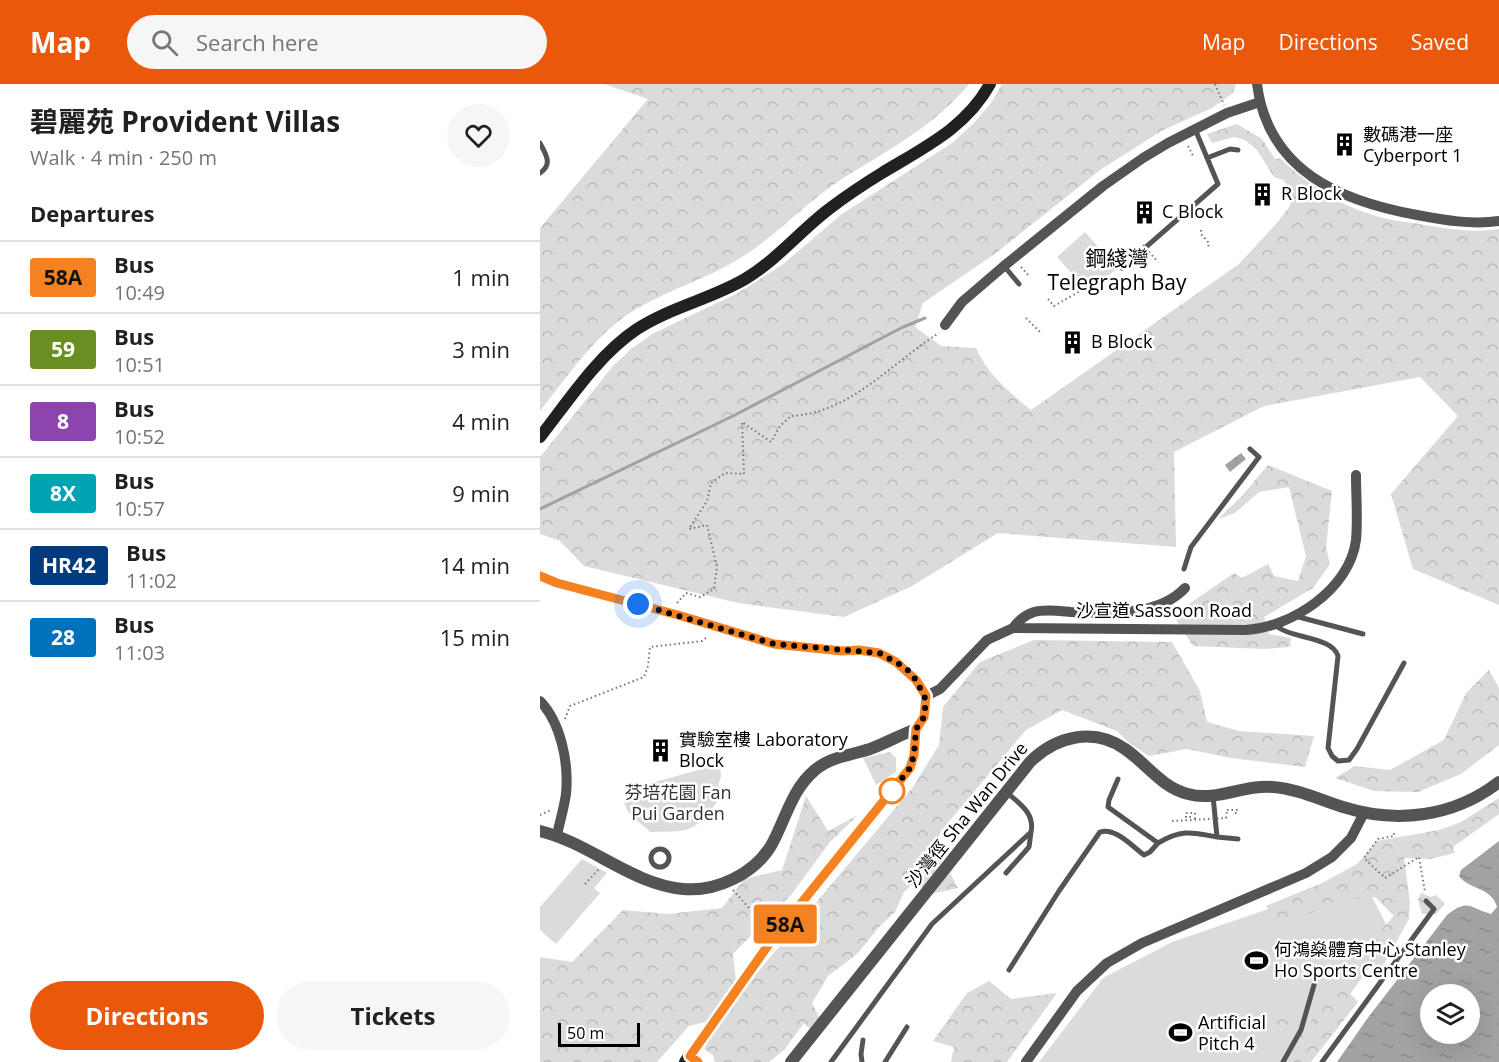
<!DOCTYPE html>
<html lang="en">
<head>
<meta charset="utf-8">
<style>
	body { margin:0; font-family:"Open Sans","Noto Sans TC",sans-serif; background:#f6f6f6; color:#202124; height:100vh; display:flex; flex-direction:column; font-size:22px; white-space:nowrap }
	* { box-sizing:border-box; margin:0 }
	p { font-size:20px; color:#757577 }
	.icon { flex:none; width:33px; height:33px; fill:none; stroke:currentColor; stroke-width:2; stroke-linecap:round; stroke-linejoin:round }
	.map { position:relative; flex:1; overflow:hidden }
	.details { display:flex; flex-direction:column; background:#fff; width:540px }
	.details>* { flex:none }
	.badge { padding:0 12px; border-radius:4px; font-size:21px; line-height:39px }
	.tools { position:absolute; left:880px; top:900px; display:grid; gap:12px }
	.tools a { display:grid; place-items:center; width:60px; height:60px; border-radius:50%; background:#fff; box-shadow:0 6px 24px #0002; font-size:30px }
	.scale { position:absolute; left:18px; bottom:15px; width:82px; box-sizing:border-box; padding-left:6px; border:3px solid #000; border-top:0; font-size:16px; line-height:21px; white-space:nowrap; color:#000; -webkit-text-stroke:4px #fff; paint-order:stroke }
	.you { position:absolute; width:30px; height:30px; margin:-15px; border:4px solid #fff; border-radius:50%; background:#1a73e8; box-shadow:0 0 0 9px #1a73e833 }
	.map>.badge { position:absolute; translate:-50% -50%; box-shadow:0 0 0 3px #fff }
	h2 { padding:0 30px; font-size:22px; line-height:54px }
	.round { display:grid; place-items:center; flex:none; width:63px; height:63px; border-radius:32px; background:#f6f6f6 }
	.overview { display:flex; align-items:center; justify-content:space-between; height:102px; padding:0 30px }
	h1 { font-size:28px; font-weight:700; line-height:45px }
	.cta { display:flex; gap:12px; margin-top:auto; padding:12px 30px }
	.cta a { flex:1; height:69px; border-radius:36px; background:#ea580c; color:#fff; font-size:24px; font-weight:700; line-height:69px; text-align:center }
	.cta a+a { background:#f6f6f6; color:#202124 }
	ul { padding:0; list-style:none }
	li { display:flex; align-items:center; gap:18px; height:72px; padding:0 30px; border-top:2px solid #e0e0e0 }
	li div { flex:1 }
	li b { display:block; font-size:22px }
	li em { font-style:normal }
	li .badge { min-width:66px; font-weight:700; text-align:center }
	header { display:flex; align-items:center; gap:36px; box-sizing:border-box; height:84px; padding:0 30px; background:#ea580c; color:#fff }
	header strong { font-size:28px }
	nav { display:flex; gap:33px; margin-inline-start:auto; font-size:21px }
	.search { width:420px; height:54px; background:#f6f6f6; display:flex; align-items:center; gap:15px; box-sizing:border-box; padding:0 21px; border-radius:33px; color:#757577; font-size:22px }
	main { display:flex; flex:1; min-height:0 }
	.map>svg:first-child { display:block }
	.green { fill:#dbdbdb }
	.forest { fill:url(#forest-crowns) }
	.water { fill:url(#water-ripples); fill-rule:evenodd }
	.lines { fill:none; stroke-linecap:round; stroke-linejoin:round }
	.stream { stroke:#a2a2a2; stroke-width:3 }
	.path { stroke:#767676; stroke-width:2; stroke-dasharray:1.5 3; stroke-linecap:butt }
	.service { stroke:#545454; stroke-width:5 }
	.minor { stroke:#545454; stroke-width:10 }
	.tertiary { stroke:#545454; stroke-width:12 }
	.secondary { stroke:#212121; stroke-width:12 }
	.path-bridge { stroke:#767676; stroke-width:2; stroke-dasharray:1.5 3; stroke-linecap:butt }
	.line-casing { stroke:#fff; stroke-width:14 }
	.line { stroke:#f58220; stroke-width:9 }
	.walk { stroke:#000; stroke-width:6; stroke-dasharray:0 10.8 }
	.stop-dot { fill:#fff; stroke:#f58220; stroke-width:3 }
	.labels { text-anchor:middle; stroke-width:5; stroke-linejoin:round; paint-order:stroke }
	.poi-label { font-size:18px; fill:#000; stroke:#fff; text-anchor:start }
	.street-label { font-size:18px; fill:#000; stroke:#fff }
	.park-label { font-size:18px; fill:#323232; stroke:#fff }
	.quarter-label { font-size:21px; fill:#000; stroke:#fff }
</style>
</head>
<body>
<header>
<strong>Map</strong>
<div class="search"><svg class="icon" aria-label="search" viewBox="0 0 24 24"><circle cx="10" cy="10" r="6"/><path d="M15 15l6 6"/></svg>Search here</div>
<nav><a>Map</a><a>Directions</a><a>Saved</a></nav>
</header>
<main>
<section class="details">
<div class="overview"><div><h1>碧麗苑 Provident Villas</h1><p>Walk · 4 min · 250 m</p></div><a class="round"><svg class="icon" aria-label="heart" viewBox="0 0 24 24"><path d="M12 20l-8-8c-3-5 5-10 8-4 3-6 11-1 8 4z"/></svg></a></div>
<h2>Departures</h2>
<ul>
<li><span class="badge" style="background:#f58220;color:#111">58A</span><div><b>Bus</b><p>10:49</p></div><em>1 min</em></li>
<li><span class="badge" style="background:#6b8e23;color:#fff">59</span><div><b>Bus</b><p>10:51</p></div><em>3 min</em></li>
<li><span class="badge" style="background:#8e44ad;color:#fff">8</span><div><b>Bus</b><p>10:52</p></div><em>4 min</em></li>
<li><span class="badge" style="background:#00a3b4;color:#fff">8X</span><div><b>Bus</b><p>10:57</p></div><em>9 min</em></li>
<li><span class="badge" style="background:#003b80;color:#fff">HR42</span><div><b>Bus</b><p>11:02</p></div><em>14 min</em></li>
<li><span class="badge" style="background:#0072bc;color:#fff">28</span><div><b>Bus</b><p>11:03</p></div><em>15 min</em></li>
</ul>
<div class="cta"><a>Directions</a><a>Tickets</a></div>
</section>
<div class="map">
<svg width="959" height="978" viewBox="0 0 959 978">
	<defs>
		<pattern id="forest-crowns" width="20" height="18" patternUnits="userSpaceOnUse" patternTransform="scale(1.5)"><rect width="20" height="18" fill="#dbdbdb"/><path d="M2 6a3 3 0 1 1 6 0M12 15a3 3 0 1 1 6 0" fill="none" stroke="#bababa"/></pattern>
		<pattern id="water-ripples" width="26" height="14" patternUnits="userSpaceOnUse" patternTransform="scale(1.5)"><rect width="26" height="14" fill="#a2a2a2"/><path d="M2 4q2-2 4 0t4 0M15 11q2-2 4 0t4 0" fill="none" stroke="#8a8a8a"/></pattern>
	</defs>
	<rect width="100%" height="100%" fill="#fff"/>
	<path class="green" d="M 545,148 L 577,184 L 549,209 L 517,173 Z
		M 180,680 L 181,692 L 178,702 L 184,704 C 177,719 165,739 148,745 C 137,749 121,747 110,748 C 97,734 91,738 84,718 L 97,708 L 97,703 Z
		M 42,775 L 67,789 L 54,804 L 60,809 L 16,860 L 0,846 L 0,823 Z
		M 822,793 L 852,852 L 761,978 L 499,978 L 563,894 L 632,858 Z"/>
	<path class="forest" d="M 64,0 L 429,0 C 394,43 344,68 299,97 C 264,120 237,151 202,173 C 169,194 130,205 96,225 C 56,249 29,291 0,327 L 0,144 L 108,15 Z
		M 462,0 L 696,0 L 693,9 L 672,24 L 623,46 L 560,86 L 456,169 L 383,219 L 375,243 L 401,262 L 436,264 C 449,292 467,306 491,326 L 699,180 L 736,140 L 750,122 L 752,106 L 743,96 L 734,93 L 717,66 L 705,56 L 694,53 L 672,59 L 667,50 L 697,40 L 722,55 L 735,75 L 740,74 C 767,101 801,122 839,133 C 853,137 870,138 885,141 C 909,145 934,149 959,145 L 959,521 L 873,485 L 851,410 L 918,332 L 880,293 L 724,322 L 634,368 L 636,463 L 458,449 L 372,502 L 304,533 L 198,519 L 44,482 L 20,457 L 0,450 L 0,373 L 73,282 L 91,265 L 112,250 L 198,209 L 242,181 L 302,130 L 412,59 L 434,39 L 451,19 Z
		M 728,381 L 792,407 L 786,464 L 790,480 L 773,504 L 724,533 L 729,550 L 751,554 L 750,563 L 724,565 L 653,562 L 633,531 L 694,489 L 702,494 L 728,480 L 734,492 L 758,497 L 766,472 L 749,403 L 719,408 L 695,429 L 678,435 L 701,413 Z
		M 494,556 L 632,558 L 660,607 L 667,638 L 699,647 L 774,652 L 765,683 L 691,674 L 647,665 L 609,672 L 589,659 L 577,647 L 522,626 L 486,646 L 401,747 L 395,762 L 402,774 L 397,788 L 383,805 L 374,799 L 364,808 L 355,828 L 340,842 L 317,870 L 288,892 L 272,919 L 284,943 L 277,953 L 264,939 L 245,965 L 229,978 L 175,978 L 173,971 L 164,965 L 184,931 L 212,895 L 373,703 L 399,661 L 403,623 L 440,578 Z
		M 949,586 L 959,604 L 959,661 L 921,690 L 878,708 L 834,707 L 795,694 L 815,682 L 850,686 L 904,656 L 926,609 Z
		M 350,668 L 356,674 L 356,688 L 336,701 L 323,674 Z
		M 266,712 L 288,747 L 318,731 L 290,758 L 251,811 L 193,870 L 196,896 L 169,937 L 149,942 L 117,978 L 0,978 L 0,873 L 32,878 L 83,826 L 128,830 L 182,824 L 204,795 L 242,786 Z
		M 959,714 L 959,730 L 913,763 L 915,769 L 890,775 L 864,774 L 870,818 L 869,835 L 838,891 L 828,878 L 828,860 L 854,832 L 835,813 L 804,816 L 768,830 L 736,837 L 726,822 L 782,799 L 817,780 L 837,757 L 899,746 L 921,738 Z
		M 410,789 L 418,804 L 391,810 L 389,809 Z
		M 881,809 L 891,813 L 896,811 L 905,820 L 896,830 L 882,830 L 878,815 Z
		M 449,897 L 471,915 L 517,909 L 467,978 L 411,978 L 414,963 L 393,957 L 427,909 Z
		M 800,898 L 818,918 L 771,978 L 734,978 L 751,964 Z
		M 743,926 L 758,944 L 738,961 L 728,944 Z"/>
	<path class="water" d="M 701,369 L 706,375 L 690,388 L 685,381 Z
		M 959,757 L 959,978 L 797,978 L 827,935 L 907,831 C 929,814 929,824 951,830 L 957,823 C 952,803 929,806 919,792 L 921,786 ZM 891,910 L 930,910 L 930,950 L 891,950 Z"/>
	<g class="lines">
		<path class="stream" d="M 0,425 L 195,331 L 361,244 L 385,234"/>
		<path class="path" d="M 675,0 L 684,21
			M 648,62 L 653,72
			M 481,183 L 489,192
			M 508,215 L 514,222 L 542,206 L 537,203
			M 486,234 L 501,249
			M 137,519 L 146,509 L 160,513 L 174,505 L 177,483 L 167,441 L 149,445 L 167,417 L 171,399 L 185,389 L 204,390 L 202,338 L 231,358 L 240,342 L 251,332 C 311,329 351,279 399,249
			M 25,635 L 30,622 L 104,593 L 108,582 L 110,563 L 162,557 L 167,553
			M 687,726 L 697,726 L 697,729 L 693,729
			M 0,731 L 11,726
			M 651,733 L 646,733 L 646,729 L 655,729 L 655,735
			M 854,749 L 854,752 L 838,755 L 824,774 L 845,794 L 879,773 L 885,808
			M 45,800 L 59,785
			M 193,806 L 227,844"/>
		<path class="service" d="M 0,59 C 6,71 13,80 0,89
			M 667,74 L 690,65 L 698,66
			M 464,182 L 479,200
			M 582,184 L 678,100 L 655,45
			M 644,485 L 651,463 L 719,373 L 710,365
			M 755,532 L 823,550
			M 735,541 C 750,555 792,552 798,572 L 788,664 L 792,672 L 798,677 L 809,676 L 817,665 L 864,579
			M 578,695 L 569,716 L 568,723 L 618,759 C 642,745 651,748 677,753 L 673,712
			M 677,753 L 698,755
			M111 774a9 9 0 1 1 18 0a9 9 0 1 1-18 0Z
			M 466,789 L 489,763 L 491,748
			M 469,886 L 519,807 L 560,748 C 575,743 592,762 604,771 L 610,768 L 618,759
			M 291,978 L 392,840 L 491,748 C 495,729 479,719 466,708
			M 322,978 L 321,970 L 323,956
			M 345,978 L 367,943
			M 743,978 L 761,946 L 774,901
			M 782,978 L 894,825 L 886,817"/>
		<path class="minor" d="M 717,0 C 728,87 800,117 877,131 C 903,136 932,141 959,137
			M 405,241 L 422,218 L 464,182 L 563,102 L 603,74 L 628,59 L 687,29 L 720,18
			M 473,544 C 478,537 485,531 494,528 C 505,525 519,527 531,528 C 568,529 618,533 645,504
			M 386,612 L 400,605 L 447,556 L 473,544 L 705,546 C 751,544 810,505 816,456 C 818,435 816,412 816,391
			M 0,617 C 21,639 29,679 26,710 C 24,724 20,737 17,751
			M 486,978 L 537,907 L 567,879 L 602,859 L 766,789 L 792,773 L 811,754 L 824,729"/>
		<path class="tertiary" d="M 0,747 C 50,759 91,800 143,805 C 176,808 215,790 232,760 C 246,734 252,705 275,686 C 290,673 311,671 330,665 C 346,659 360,651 376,645
			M 150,972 L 158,978
			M 251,978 L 490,678 C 516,652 554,643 585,665 C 607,680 621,703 648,710 C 677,718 704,700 733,703 C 758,705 780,716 803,723 C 857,740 914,733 959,698"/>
		<path class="secondary" d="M 0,353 C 29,316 58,271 97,245 C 131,223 171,215 205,195 C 237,176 260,147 289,125 C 306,112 324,100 342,89 C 383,64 426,44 450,0
			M 0,492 L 17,499 L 138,531 L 234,560 L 302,567 L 319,566 L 339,569 L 356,578 L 377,596 L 386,612 L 384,633 L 376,645 L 374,671 L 370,684 L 234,853 L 145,978"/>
		<path class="path-bridge" d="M 661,146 L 661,150 L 669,159 L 668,164
			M 603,161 L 618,178
			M 632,737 L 686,734 L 687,726"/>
	</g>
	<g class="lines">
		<defs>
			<path id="line" d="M 0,492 L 17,499 L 138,531 L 234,560 L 302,567 L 319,566 L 339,569 L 356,578 L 376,596 L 386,612 L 384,633 L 376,645 L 374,671 L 370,684 L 234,853 L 150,972 L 158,978"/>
		</defs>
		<use href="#line" class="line-casing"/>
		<use href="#line" class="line"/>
		<path class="walk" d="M 98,520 L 234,560 L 339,569 L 366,584 L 376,596 L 386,616 L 384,633 L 376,645 L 374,671 L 370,684 L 352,707"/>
	</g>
	<defs>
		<symbol id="building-bare" viewBox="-9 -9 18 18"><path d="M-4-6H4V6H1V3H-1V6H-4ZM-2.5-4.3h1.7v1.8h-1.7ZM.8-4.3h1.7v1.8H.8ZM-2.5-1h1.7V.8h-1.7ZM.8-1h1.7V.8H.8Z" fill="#000" stroke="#fff" stroke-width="2.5" paint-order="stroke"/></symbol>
		<symbol id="stadium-bare" viewBox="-9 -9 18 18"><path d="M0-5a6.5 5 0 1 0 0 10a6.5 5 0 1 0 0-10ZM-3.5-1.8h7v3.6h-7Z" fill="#000" stroke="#fff" stroke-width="2.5" paint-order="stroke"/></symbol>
	</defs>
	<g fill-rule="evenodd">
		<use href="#building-bare" x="788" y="44" width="33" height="33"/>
		<use href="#building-bare" x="706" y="94" width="33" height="33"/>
		<use href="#building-bare" x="588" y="112" width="33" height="33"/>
		<use href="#building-bare" x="516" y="242" width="33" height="33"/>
		<use href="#building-bare" x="104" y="650" width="33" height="33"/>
		<use href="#stadium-bare" x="700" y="860" width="33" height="33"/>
		<use href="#stadium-bare" x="624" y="932" width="33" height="33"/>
	</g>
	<circle class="stop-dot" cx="352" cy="707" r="12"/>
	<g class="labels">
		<g class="poi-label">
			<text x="823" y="57">數碼港一座<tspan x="823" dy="21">Cyberport 1</tspan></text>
			<text x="741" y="116">R Block</text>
			<text x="622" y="134">C Block</text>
			<text x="551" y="264">B Block</text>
			<text x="139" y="662">實驗室樓 Laboratory<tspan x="139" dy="21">Block</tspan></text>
			<text x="734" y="872">何鴻燊體育中心 Stanley<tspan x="734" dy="21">Ho Sports Centre</tspan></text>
			<text x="658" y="945">Artificial<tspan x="658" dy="21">Pitch 4</tspan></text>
		</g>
		<g class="street-label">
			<text x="624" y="533">沙宣道 Sassoon Road</text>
			<text transform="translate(427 731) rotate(-51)" y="6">沙灣徑 Sha Wan Drive</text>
		</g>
		<g class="park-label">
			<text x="138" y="715">芬培花園 Fan<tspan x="138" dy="21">Pui Garden</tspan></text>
		</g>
		<g class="quarter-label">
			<text x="577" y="182">鋼綫灣<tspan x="577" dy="24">Telegraph Bay</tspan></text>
		</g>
	</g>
</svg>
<div class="tools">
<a><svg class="icon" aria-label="layers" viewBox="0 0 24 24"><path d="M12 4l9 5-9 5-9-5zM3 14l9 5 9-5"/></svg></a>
</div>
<div class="scale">50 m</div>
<div class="you" style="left:98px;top:520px"></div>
<b class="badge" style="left:245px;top:840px;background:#f58220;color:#111">58A</b>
</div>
</main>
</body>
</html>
